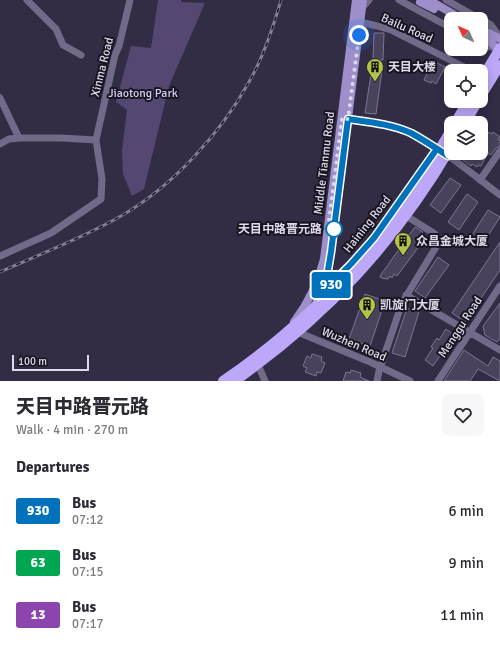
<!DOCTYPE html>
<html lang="en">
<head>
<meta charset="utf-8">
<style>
	body { margin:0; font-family:Signika,"Noto Sans SC",sans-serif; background:#f7f7f7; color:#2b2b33; height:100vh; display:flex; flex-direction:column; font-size:15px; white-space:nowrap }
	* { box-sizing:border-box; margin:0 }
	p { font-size:13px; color:#7c7c81 }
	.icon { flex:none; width:22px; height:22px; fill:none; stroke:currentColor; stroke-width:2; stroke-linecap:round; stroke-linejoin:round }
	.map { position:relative; height:381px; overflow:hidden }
	.details { display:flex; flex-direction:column; background:#fff; flex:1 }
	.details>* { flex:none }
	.badge { padding:0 8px; border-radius:3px; font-size:14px; line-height:26px }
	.needle { width:26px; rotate:315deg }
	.controls { position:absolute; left:444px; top:12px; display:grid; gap:8px }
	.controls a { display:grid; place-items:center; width:44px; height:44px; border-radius:8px; background:#fff; box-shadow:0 2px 10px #0003; font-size:20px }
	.scale { position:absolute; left:12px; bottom:10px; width:77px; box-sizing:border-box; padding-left:4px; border:2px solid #dddaeb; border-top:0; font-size:11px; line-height:14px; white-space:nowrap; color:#dddaeb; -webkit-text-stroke:3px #191622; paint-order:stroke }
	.you { position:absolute; width:20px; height:20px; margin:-10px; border:3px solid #fff; border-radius:50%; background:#1a73e8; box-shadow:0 0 0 6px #1a73e833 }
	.map>.badge { position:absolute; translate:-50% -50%; box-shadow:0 0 0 2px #fff }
	h2 { padding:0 16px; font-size:15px; line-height:36px }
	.round { display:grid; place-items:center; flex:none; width:42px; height:42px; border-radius:8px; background:#f7f7f7 }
	.headline { display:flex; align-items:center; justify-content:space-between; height:68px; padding:0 16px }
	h1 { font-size:19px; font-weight:800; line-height:30px }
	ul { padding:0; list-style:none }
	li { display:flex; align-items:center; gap:12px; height:52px; padding:0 16px }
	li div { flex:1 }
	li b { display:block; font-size:15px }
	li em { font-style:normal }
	li .badge { min-width:44px; font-weight:700; text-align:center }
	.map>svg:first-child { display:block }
	.green { fill:#544873 }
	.building { fill:#49425d; stroke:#7b7592 }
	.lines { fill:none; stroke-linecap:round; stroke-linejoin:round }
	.minor { stroke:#716a88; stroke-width:7 }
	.major { stroke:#9e8fcb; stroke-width:8 }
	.highway { stroke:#bca7f8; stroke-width:10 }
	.rail-casing { stroke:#837e94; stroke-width:3 }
	.rail { stroke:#191622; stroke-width:1.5; stroke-dasharray:4.5; stroke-linecap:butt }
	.line-casing { stroke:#fff; stroke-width:9 }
	.line { stroke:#0072bc; stroke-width:6 }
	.walk { stroke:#dddaeb; stroke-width:4; stroke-dasharray:0 7.2 }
	.stop-dot { fill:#fff; stroke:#0072bc; stroke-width:2 }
	.labels { text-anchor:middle; stroke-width:4; stroke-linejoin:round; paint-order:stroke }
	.street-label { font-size:12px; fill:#dddaeb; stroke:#191622 }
	.poi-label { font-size:12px; font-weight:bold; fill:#dddaeb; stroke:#191622; text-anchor:start }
	.park-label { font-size:12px; fill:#d6ccf8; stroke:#191622 }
	.stop-label { font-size:12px; font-weight:bold; fill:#dddaeb; stroke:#191622; text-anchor:end }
</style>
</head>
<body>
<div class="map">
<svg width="500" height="381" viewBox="0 0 500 381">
	<rect width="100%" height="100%" fill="#322c45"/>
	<path class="green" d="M 158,0 L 181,0 L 181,2 L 205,3 L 169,86 L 144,189 L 132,196 L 123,174 L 122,150 L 127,110 L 116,102 L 131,46 L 151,48 Z"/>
	<path class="building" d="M 374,33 L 384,33 L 383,60 L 373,60 Z
		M 433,61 L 445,67 L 436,84 L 432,81 L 431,83 L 424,80 Z
		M 372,68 L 382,70 L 376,114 L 365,113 Z
		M 489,132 L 492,134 L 493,132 L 500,137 L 498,139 L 500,140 L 500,146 L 496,148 L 491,155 L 488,153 L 481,166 L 478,165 L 477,167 L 472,164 L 471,166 L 463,160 L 464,158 L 462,156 L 465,153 L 481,153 L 481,141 L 484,136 L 486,137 Z
		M 450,178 L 461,185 L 441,213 L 430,205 Z
		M 467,194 L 478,202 L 459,230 L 448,222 Z
		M 488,210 L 500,217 L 482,245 L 470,238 Z
		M 415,227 L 423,232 L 421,234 L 426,237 L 397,276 L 394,274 L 392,278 L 390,276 L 388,279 L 381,278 L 380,276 Z
		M 500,242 L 500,270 L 465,322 L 452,313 Z
		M 438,257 L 449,265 L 425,298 L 415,291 Z
		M 365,294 L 385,301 L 370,346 L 349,339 Z
		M 500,303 L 500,338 L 497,342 L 485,335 L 483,326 Z
		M 407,308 L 419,312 L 405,357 L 392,353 Z
		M 446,329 L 454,335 L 433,366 L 425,360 L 433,348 L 431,347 L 437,338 L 439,340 Z
		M 464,350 L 488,366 L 493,357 L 500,361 L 500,381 L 478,369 L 470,381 L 444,381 Z
		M 312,354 L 322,357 L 321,361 L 325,363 L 321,373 L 317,372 L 316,376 L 305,372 L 307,368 L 303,366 L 307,356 L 311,358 Z
		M 351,370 L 361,373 L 360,377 L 369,381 L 343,381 L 346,372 L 350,373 Z"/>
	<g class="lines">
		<path class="minor" d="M 27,0 L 56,29 L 63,45 L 81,55
			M 399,0 L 451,28
			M 446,0 L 480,19
			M 362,8 L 369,0
			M 481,19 L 491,25 L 500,38
			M 360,22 L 377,26 L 391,30 L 466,68
			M 481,45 L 497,48
			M 0,98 L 19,138
			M 344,118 C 364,121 385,123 404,130 C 436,143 472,174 500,195
			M 96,140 L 115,55 L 119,46 L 130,0
			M 0,144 L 9,139 L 19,138 L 61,138 L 96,140 L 102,179 L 101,199 L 51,233 L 0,256
			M 480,180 L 500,151
			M 406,295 L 500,350
			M 295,331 L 370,362 L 410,381
			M 259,367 L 265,381
			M 377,381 L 379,371 L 402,303 L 436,247 L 435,234 L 408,217
			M 438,381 L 500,286"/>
		<path class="major" d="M 429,0 L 462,19
			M 420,2 L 434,9
			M 481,29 L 500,39
			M 481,36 L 488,40 L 500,51
			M 393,212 L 411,186
			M 316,305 L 327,270 L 331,252 L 363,0
			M 294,322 C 309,302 318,283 324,259 L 356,0"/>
		<path class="highway" d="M 481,80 L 500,48
			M 481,96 L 500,65
			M 455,123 L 468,101
			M 465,123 L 478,101
			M 223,381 C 285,339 344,283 390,224 C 413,194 432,162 451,130
			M 235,381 C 325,317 395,243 451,147"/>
		<defs>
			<path id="rail" d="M 0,272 C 40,254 83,238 121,216 C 173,186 220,134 249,82 C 264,56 273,28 281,0"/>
		</defs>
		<use href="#rail" class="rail-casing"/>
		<use href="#rail" class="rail"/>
	</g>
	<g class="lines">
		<defs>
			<path id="line" d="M 434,153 L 374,238 L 351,264 L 319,296 L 328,270 L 331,252 L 348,119 C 369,122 391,124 411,133 C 424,140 436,148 448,156 L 451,150"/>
		</defs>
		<use href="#line" class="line-casing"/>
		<use href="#line" class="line"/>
		<path class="walk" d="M 334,229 L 328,228 L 342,118 L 348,119 L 359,35"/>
	</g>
	<defs>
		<symbol id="building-pin" viewBox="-11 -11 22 30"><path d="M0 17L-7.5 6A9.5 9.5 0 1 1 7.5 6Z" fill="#b4c24a" stroke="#191622"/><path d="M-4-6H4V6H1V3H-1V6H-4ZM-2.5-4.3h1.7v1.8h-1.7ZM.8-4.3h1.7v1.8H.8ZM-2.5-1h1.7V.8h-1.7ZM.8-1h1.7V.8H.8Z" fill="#111"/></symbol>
	</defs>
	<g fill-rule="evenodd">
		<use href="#building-pin" x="365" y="57" width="20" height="27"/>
		<use href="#building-pin" x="393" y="231" width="20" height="27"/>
		<use href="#building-pin" x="357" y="295" width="20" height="27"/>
	</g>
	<circle class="stop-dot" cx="334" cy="229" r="8"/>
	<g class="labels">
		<g class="street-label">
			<text transform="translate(407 28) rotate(24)" y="4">Bailu Road</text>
			<text transform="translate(102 67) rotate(-76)" y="4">Xinma Road</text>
			<text transform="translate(324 163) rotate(-83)" y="4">Middle Tianmu Road</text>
			<text transform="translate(367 224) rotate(-52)" y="4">Haining Road</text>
			<text transform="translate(460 327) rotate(-57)" y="4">Menggu Road</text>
			<text transform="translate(354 344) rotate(23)" y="4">Wuzhen Road</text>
		</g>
		<g class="poi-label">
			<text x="388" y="71">天目大楼</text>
			<text x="416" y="245">众昌金城大厦</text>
			<text x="380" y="309">凯旋门大厦</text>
		</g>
		<g class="park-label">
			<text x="143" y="97">Jiaotong Park</text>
		</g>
		<g class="stop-label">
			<text x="322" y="233">天目中路晋元路</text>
		</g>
	</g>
</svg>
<div class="controls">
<a><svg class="needle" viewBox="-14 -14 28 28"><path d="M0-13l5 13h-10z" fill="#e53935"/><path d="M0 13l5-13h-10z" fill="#7c7c81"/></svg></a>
<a><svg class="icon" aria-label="locate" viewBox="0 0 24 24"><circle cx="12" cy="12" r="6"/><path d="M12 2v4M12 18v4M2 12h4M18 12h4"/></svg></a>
<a><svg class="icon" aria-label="layers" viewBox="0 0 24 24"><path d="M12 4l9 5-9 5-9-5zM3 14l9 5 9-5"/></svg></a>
</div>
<div class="scale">100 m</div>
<div class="you" style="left:359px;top:35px"></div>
<b class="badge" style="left:331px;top:285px;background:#0072bc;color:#fff">930</b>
</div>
<section class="details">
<div class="headline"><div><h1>天目中路晋元路</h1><p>Walk · 4 min · 270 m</p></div><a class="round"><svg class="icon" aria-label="heart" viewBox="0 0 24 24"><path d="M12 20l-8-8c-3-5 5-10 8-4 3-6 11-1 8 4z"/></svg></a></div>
<h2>Departures</h2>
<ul>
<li><span class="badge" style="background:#0072bc;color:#fff">930</span><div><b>Bus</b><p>07:12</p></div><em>6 min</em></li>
<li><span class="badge" style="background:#00a651;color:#fff">63</span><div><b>Bus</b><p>07:15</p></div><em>9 min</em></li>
<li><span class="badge" style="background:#8e44ad;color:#fff">13</span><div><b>Bus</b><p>07:17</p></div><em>11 min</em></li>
</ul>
</section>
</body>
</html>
